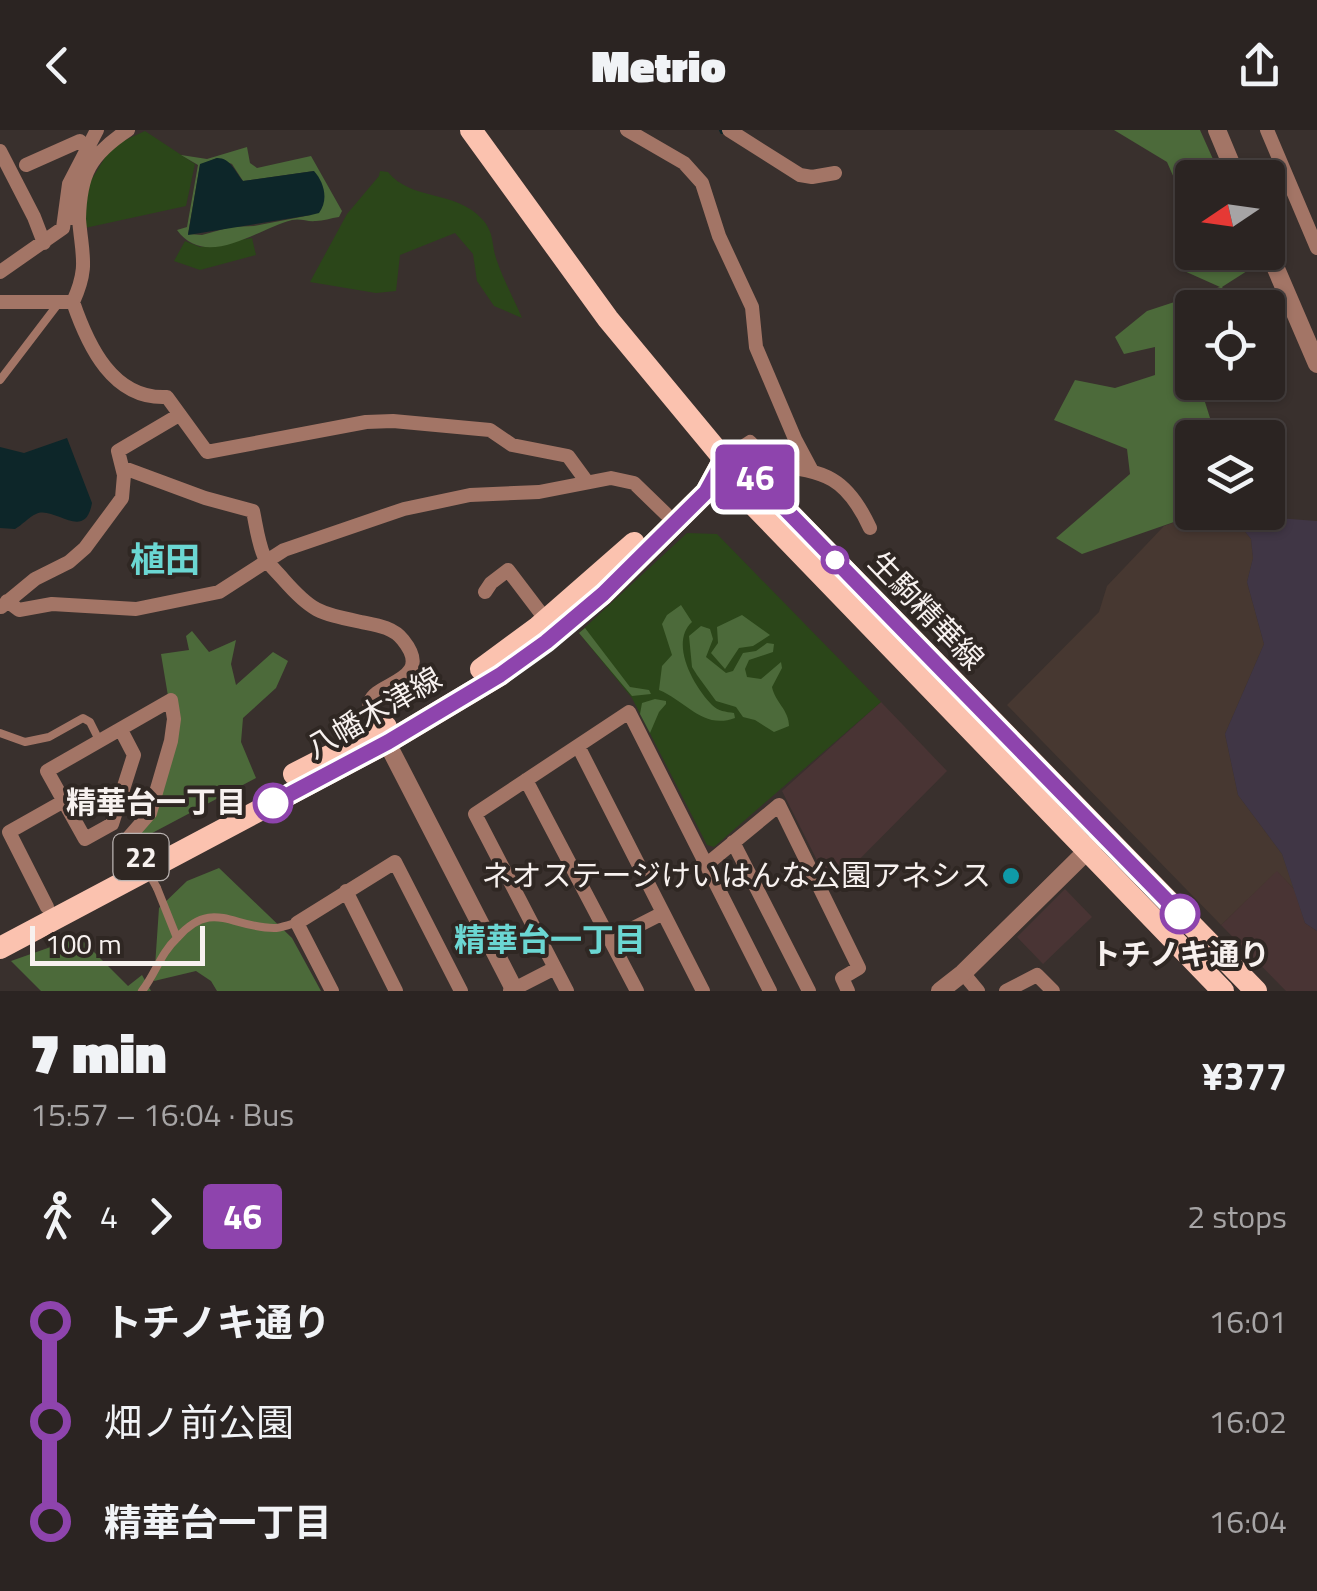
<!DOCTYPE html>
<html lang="en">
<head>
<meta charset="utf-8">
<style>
	body { margin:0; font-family:"Titillium Web","Noto Sans JP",sans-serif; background:#332c2a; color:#f1f3f6; height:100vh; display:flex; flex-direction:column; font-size:38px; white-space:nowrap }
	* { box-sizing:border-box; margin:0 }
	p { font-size:32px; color:#a6a4a5 }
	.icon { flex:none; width:55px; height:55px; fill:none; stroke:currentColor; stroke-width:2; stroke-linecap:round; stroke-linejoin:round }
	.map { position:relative; height:861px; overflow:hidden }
	.drawer { display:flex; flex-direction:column; background:#2b2422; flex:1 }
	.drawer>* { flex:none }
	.badge { padding:0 20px; border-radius:8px; font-size:35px; line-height:65px }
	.needle { width:65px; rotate:257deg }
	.buttons { position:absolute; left:1175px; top:30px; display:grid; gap:20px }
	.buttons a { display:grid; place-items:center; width:110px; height:110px; border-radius:10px; background:#2b2422; box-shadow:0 2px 8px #0004,0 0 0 2px #474140; font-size:50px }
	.scale { position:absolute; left:30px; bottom:25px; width:175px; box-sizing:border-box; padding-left:10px; border:5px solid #f7f1ef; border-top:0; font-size:28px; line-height:35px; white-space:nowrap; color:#f7f1ef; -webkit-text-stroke:8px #2f2723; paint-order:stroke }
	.map>.badge { position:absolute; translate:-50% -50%; box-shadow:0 0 0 5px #fff }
	.legs { display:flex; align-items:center; gap:15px; height:110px; padding:0 30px; font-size:32px }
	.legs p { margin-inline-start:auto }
	.headline { display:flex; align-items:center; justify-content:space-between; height:170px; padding:0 30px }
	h1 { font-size:55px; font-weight:800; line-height:75px }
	ul { padding:0 30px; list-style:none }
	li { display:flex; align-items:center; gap:35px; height:100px; font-size:38px }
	li i { display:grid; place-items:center; width:15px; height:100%; margin:0 12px; background:currentColor }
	li i::after { content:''; width:25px; height:25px; margin:-12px; border:8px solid; border-radius:50%; background:#2b2422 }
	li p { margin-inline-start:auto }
	li:first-child i { background:linear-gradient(#0000 50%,currentColor 0) }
	li:last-child i { background:linear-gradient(currentColor 50%,#0000 0) }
	header { display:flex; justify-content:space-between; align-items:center; height:130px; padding:0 30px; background:#2b2422; font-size:45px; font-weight:800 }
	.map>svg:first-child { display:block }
	.commercial { fill:#493434 }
	.built { fill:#473831 }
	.education { fill:#403645 }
	.green { fill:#2b4619 }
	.forest { fill:#4c6a3a; fill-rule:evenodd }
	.water { fill:#0d2629 }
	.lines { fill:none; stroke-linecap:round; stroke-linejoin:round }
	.stream { stroke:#0d2629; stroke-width:4 }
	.service { stroke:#a37566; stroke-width:8 }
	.minor { stroke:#a37566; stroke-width:14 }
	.tertiary { stroke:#a37566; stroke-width:18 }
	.primary { stroke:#fbc2af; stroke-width:22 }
	.service-bridge { stroke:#a37566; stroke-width:8 }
	.line-1-casing { stroke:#fff; stroke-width:22 }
	.line-1 { stroke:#8e44ad; stroke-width:15 }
	.stop-1-dot { fill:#fff; stroke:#8e44ad; stroke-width:5 }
	.culture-dot { fill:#0f9aa8; stroke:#2f2723; stroke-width:4 }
	.labels { text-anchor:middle; stroke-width:8; stroke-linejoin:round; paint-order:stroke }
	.shield { fill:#2f2723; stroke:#bbb4b2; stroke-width:2.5 }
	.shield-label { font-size:28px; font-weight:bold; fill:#f7f1ef }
	.street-label { font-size:30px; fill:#f7f1ef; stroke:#2f2723 }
	.stop-label { font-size:30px; font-weight:bold; fill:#f7f1ef; stroke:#2f2723; text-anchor:end }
	.poi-label { font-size:30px; fill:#f7f1ef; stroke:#2f2723; text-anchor:end }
	.neighbourhood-label { font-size:32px; font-weight:bold; fill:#6bd7d3; stroke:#2f2723 }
	.quarter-label { font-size:35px; font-weight:bold; fill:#6bd7d3; stroke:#2f2723 }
</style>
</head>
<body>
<header><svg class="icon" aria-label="back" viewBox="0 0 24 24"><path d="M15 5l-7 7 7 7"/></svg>Metrio<svg class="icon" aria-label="share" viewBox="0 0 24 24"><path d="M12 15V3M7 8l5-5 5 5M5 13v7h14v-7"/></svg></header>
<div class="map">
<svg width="1317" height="861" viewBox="0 0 1317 861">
	<rect width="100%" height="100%" fill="#39302d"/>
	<path class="commercial" d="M 881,572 L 947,641 L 831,758 L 782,661 Z
		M 1277,740 L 1294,759 L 1305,793 L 1317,801 L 1317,861 L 1286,861 L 1221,795 Z
		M 1065,759 L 1092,787 L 1043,834 L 1017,807 Z"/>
	<path class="built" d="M 1197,384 L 1237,385 L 1239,394 L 1251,409 L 1253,428 L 1247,452 L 1264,514 L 1225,604 L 1238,665 L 1282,724 L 1294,759 L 1277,741 L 1221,795 L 1007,575 L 1099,482 L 1107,456 L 1164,396 Z"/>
	<path class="education" d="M 1237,385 L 1317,391 L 1317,801 L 1305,793 L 1282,724 L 1238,665 L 1225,604 L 1264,514 L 1247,452 L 1253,428 L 1251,409 L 1239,394 Z"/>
	<path class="green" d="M 145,1 L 195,34 L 186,76 L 85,98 L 84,62 L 112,16 Z
		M 380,41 L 388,42 C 411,71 456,60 482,89 C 495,103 491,115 497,131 C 504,151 514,169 522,188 L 494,176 L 477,151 L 473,124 L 455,103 L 400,125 L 396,161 L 376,163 L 310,152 L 347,84 L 379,46 Z
		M 252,108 L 256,125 L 200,140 L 174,131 L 185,111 L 200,117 Z
		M 687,403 L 717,404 L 881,572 L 714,717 L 707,715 L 632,568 L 579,503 Z"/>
	<path class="forest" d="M 1114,0 L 1200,0 L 1221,47 L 1192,48 L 1192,89 L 1167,32 Z
		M 247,17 L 250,33 L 257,38 L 311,26 L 342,81 L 339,87 C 331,88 323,91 316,91 C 307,92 301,88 292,90 C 257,99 206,140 177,100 L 187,97 L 198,35 L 181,25 L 207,29 ZM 217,28 L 232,34 L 243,51 L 314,41 L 311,85 L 254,96 L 231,97 L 202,105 L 188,104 L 200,35 Z
		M 1195,122 L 1253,123 L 1258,134 L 1222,157 L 1236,177 L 1192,178 L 1192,252 L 1199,253 L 1216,307 L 1192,308 L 1192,382 L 1223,383 L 1197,384 L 1082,424 L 1056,408 L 1130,344 L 1127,319 L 1054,290 L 1075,250 L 1115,258 L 1155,245 L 1155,217 L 1124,224 L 1115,207 L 1147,181 L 1220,157 L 1182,140 Z
		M 681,475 L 692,492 C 669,513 694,557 712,575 C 718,581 726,582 734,583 L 735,588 C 703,600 686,571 659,560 L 662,536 L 672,525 L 662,494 L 667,485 Z
		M 742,485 L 770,505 L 753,516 L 739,518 L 725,539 L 711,523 L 718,513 L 717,497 Z
		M 701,496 L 710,499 L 713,509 L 706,527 L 726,543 L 733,541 L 743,523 L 756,521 L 767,513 L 774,514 L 773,522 L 749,530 L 745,539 L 747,547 L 761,549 L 781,532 L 782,538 L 772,557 C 775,572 789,580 789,596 L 774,602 L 755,590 L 743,587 L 736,577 L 716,571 L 697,545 L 692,537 L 689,506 Z
		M 585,498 L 630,557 L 649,560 L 651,564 L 632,566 L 579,503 Z
		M 192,501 L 209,522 L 236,510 L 231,534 L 236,555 L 273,522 L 288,531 L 276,558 L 243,588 L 241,612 L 256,648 L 139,710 L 133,704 L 169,630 L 168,566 L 161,524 L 189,520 L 186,506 Z
		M 655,569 L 666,571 L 666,574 L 659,582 L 650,603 L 640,584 L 642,573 Z
		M 219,738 L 292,808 L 321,861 L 217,861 L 211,851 L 196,841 L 154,851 L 159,778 L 187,751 Z
		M 79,807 L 128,856 L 142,845 L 151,861 L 41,861 L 11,831 Z"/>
	<path class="water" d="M 217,28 C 231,28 235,42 243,51 L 314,41 C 324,52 329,70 319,83 L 311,85 L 188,105 L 200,34 Z
		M 67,308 L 92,373 C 85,413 54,375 36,384 C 29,387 22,395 15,399 L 0,398 L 0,317 L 24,323 Z"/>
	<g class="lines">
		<path class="stream" d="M 721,0 L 722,2"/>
		<path class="service" d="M 0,250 L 58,174
			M 0,603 L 25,612 L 49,607 L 83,588 L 90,592 L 100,612
			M 157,758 L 177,808 C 212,768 232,798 274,798 C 281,798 290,794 297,793
			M 142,861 C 156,843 160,824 177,808"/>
		<path class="minor" d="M 627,0 L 684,33 L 702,53 L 719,106 L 752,177 L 756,217 L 795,309 L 811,339
			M 729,0 L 800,45 L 812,47 L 835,43
			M 1267,0 L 1317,118
			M 0,21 L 34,87 L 44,113
			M 26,35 L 80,11
			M 71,87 L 79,89 C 82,126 89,137 73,172
			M 79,89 C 80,44 90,25 128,0
			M 0,142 L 63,98 L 69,54 L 97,0
			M 0,172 L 73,172 C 88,216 113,270 167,267 L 207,322 L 366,292 L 393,291 L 490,300 L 512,315 L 568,326 L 587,352
			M 724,329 L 750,312 L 773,336 C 825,340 847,348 870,398
			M 124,338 L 205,368 L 253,381 C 256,395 258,412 264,426 C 268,434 277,442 283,449 C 312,482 319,483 361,492 C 376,495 393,497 403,510 C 436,551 375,552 370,572 C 367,581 376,592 380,600
			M 485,462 L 491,453 L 508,440 L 546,490
			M 7,471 L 19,480 L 52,474 L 136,479 L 219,462 L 284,420 L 404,379 L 470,365 L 539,362 L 611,348 L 634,353 L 666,384
			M 1,477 L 35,449 L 69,432 L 85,418 L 122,368 L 124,345 L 118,321 L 179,285
			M 121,600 L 134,625 L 112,694 L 85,709 L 47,641 L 171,570 L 174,589 L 171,611 L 150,683 L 129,707
			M 578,616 L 703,861
			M 526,650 L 637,861
			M 733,712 L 809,861
			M 706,735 L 779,675 L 859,838 L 842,848 L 848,861
			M 346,761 L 396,861
			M 47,777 L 9,702 L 64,671
			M 610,810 L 663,783
			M 963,843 L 978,861
			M 332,861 L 297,793 L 395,732 L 461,861
			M 510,861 L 555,838
			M 567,861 L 475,684 L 629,582 L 770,861
			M 1006,861 L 1037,845 L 1053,861"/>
		<path class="tertiary" d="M 1217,0 L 1237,48
			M 1268,120 L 1317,234
			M 383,605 L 515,861
			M 940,861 L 963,843 L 1095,713"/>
		<path class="primary" d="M 471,0 L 608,189 L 724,329 L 742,363 L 1223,861
			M 727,331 L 755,348 L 1256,861
			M 481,539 L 538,497 L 634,413
			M 294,644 L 386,597
			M 0,818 L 388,612 L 500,545 L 603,464 L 706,362 L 724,329"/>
		<path class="service-bridge" d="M 129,707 L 157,758"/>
	</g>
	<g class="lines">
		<defs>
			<path id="line-1" d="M 273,673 L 388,612 L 500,545 L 546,512 L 603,464 L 706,362 L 724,329 L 755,348 L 1180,784"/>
		</defs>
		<use href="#line-1" class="line-1-casing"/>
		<use href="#line-1" class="line-1"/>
	</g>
	<g class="stop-1-dot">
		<circle cx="835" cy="430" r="12"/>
		<circle cx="273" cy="673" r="18"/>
		<circle cx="1180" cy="784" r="18"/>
	</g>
	<circle class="culture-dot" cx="1011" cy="746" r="10"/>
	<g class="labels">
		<rect class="shield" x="113.5" y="704" width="55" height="46" rx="8"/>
		<g class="shield-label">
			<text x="141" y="737">22</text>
		</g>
		<g class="street-label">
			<text transform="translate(926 481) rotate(46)" y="10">生駒精華線</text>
			<text transform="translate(374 583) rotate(-30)" y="10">八幡木津線</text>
		</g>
		<g class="stop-label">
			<text x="246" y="683">精華台一丁目</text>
			<text x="1180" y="835" text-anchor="middle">トチノキ通り</text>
		</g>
		<g class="poi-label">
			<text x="991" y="756">ネオステージけいはんな公園アネシス</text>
		</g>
		<g class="neighbourhood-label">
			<text x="550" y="821">精華台一丁目</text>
		</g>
		<g class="quarter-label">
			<text x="165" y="442">植田</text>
		</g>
	</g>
</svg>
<div class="buttons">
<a><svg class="needle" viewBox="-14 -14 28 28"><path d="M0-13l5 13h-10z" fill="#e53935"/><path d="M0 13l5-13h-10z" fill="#a6a4a5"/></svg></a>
<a><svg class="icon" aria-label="locate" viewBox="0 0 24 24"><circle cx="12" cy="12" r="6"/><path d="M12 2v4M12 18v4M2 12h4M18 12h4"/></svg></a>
<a><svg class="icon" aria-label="layers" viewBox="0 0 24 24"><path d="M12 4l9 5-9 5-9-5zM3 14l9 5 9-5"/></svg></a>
</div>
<div class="scale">100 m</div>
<b class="badge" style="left:755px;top:347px;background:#8e44ad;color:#fff">46</b>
</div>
<section class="drawer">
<div class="headline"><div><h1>7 min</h1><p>15:57 – 16:04 · Bus</p></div><b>¥377</b></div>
<div class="legs"><svg class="icon" aria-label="walk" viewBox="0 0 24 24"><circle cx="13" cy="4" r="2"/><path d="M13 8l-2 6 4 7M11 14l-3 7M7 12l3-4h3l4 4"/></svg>4<svg class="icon" aria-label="forward" viewBox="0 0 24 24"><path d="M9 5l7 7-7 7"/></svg><b class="badge" style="background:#8e44ad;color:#fff">46</b><p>2 stops</p></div>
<ul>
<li><i style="color:#8e44ad"></i><b>トチノキ通り</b><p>16:01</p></li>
<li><i style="color:#8e44ad"></i><span>畑ノ前公園</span><p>16:02</p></li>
<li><i style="color:#8e44ad"></i><b>精華台一丁目</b><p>16:04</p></li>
</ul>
</section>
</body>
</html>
